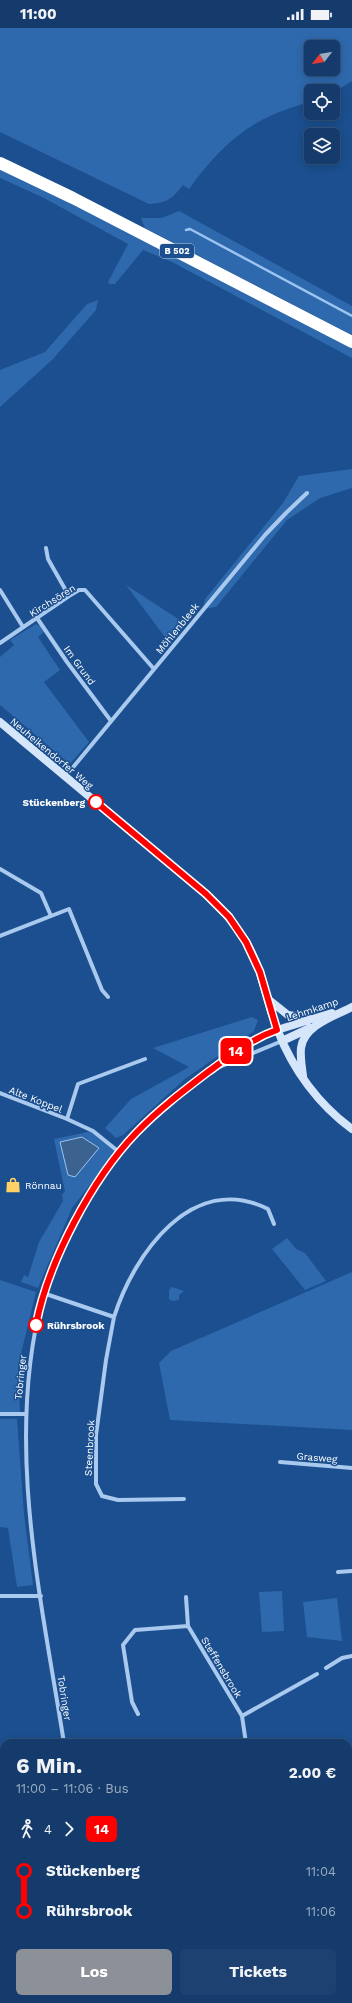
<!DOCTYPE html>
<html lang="de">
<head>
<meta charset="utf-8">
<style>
	body { margin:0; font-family:"Work Sans",sans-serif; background:#1d4271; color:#f1f3f6; height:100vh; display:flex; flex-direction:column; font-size:15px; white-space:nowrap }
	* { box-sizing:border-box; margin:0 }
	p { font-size:13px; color:#9dadc1 }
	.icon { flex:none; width:22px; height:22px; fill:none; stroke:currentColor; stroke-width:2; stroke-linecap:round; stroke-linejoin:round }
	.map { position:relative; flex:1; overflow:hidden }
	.drawer { position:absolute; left:0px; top:1711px; width:352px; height:264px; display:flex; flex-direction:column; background:#143b6b; border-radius:12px 12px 0 0; box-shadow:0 2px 10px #0003,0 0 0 1px #33557e }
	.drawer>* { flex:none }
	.badge { padding:0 8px; border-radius:6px; font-size:14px; line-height:26px }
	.needle { width:26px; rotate:239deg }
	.fabs { position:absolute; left:304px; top:12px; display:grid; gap:8px }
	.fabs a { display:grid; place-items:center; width:36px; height:36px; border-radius:6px; background:#143b6b; box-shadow:0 2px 10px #0003,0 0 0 1px #33557e; font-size:20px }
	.map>.badge { position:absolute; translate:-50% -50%; box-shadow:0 0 0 2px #fff }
	.legs { display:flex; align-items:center; gap:6px; height:44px; padding:0 16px; font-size:13px }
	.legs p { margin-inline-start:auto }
	.summary { display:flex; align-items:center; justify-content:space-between; height:68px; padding:0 16px }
	h1 { font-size:22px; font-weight:700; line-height:30px }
	.action { display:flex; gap:8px; margin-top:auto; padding:8px 16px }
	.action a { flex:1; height:46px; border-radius:6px; background:#8c9099; color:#fff; font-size:16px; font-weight:700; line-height:46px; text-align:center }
	.action a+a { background:#1d4271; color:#f1f3f6 }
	ul { padding:0 16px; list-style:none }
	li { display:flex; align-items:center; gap:14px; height:40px; font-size:15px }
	li i { display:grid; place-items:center; width:6px; height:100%; margin:0 5px; background:currentColor }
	li i::after { content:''; width:10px; height:10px; margin:-5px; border:3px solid; border-radius:50%; background:#143b6b }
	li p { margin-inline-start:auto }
	li:first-child i { background:linear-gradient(#0000 50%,currentColor 0) }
	li:last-child i { background:linear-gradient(currentColor 50%,#0000 0) }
	.status { display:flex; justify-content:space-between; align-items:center; height:28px; padding:0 20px; background:#143b6b; direction:ltr }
	.status svg { height:11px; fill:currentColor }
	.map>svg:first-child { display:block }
	.green { fill:#2e69ad; fill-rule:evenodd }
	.water { fill:#3c6290; stroke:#9cc4f0 }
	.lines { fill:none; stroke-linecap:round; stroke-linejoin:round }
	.stream { stroke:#9cc4f0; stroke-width:2.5 }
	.street { stroke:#a9c9ee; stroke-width:4 }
	.secondary { stroke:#d6e6fa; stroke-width:8 }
	.highway { stroke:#fff; stroke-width:12 }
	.line-1-casing { stroke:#fff; stroke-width:9 }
	.line-1 { stroke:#f00; stroke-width:6 }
	.stop-1-dot { fill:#fff; stroke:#f00; stroke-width:2 }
	.labels { text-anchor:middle; stroke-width:3; stroke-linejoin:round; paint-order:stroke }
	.shield { fill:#1b4f8f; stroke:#bbcadd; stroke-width:1 }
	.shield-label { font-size:9px; font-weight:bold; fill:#fff }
	.street-label { font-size:10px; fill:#fff; stroke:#1b4f8f }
	.stop-label { font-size:10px; font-weight:bold; fill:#fff; stroke:#1b4f8f; text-anchor:end }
	.poi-label { font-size:10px; fill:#fff; stroke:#1b4f8f; text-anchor:start }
</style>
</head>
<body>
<div class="status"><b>11:00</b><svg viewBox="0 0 49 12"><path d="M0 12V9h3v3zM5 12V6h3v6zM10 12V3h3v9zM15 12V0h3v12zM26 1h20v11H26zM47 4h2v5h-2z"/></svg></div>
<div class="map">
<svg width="352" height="1975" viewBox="0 0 352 1975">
	<rect width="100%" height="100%" fill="#1b4f8f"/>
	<path class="green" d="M 0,0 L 352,0 L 352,53 L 333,65 L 333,63 L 311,63 L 311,73 C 297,78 282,82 268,89 C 235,104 210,132 189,161 L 183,157 C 172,171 167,175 149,176 L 0,104 ZM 311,19 L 333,19 L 333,41 L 311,41 Z
		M 0,140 C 119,197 236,256 352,320 L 352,330 L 172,234 L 143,222 L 115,256 L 110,256 L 108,254 L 128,216 L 44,170 L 0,150 Z
		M 179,183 L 352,278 L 352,307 L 145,200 L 141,190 L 162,190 Z
		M 98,272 L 96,282 L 53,331 L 0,379 L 0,342 L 45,324 L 87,276 Z
		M 352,441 L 352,460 L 320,470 L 287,492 L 216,579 L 203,581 L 205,571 L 283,475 L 299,448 Z
		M 126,557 L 186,596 L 170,616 Z
		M 36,596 L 40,598 L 44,604 L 38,609 L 60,642 L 44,654 L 89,714 L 70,736 L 0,677 L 0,629 L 14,617 L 10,612 Z
		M 252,989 L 258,992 L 254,1003 L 185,1051 L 123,1107 L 116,1110 L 105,1100 L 131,1071 L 189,1039 L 153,1020 Z
		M 93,1103 L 117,1122 L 72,1180 L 38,1260 L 21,1254 L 24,1247 L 28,1249 L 39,1214 L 63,1173 L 62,1166 L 65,1164 L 54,1111 Z
		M 287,1210 L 296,1221 L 305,1225 L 326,1253 L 305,1262 L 272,1221 Z
		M 352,1244 L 352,1402 L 170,1392 L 159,1335 L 171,1323 Z
		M 0,1252 L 36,1264 L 18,1338 L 20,1384 L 0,1384 Z
		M 172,1259 L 184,1263 L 179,1267 L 179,1272 L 172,1273 L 169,1271 L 169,1262 Z
		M 0,1391 L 17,1391 L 24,1486 L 33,1557 L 17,1559 L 8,1500 L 0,1499 Z
		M 282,1563 L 284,1603 L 262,1604 L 259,1564 Z
		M 337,1570 L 342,1613 L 307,1609 L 303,1574 Z"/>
	<path class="water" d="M 82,1109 L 99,1120 L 75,1149 L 68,1147 L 60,1114 Z"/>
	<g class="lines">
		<path class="stream" d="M 186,202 L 190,201 L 352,288"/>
		<path class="street" d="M 46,520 L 48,531 L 69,568
			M 0,562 L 23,599
			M 37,590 L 67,634 L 111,693
			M 0,615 L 69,568 L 79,562 L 85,562 L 154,641
			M 65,749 L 265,507 L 286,485 L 307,465
			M 0,841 L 41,865 L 51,888
			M 0,908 L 69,881 L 102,962 L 108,969
			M 217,1040 L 282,1013
			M 0,1065 L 67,1091 L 93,1103 L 119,1124
			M 67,1091 L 78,1056 L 145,1031
			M 43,1265 L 114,1289 C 134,1226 192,1143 268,1181 L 274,1196
			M 114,1289 L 106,1332 L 96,1407 L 96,1456 L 102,1468 L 118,1472 L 184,1471
			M 0,1386 L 25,1386
			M 280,1434 L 352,1440
			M 338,1544 L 352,1543
			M 0,1568 L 41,1568
			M 186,1569 L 188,1598 L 242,1688 L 246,1715
			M 326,1640 L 342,1630 L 352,1628
			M 138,1686 L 132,1674 L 123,1617 L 135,1602 L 188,1598
			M 242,1688 L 317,1646
			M 64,1715 C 41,1570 4,1413 43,1268 C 47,1250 58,1232 65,1215 C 88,1163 122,1114 165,1077 C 179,1065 193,1055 208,1044 C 230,1028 250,1011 277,1002
			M 102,1971 L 103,1975
			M 93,1975 L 94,1971
			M 240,1975 L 241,1971"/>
		<path class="secondary" d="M 0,694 L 206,866 C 230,888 250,913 260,945 C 266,964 270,984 278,1003 C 293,1042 319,1077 352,1101
			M 268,971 L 288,987 L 308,990
			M 277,1002 L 332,985
			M 282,1013 L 310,1000
			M 303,1048 C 302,1039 300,1029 301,1020 C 304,997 335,988 352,979"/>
		<path class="highway" d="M 0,135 L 73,170 L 352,314"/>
	</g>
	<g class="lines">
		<defs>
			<path id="line-1" d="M 36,1297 C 48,1234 92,1151 136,1105 C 158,1082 183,1063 208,1044 C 230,1028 251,1011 277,1002 L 260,944 L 246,914 L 229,889 L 206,866 L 96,774"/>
		</defs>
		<use href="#line-1" class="line-1-casing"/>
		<use href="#line-1" class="line-1"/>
	</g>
	<defs>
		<symbol id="shop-bare" viewBox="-9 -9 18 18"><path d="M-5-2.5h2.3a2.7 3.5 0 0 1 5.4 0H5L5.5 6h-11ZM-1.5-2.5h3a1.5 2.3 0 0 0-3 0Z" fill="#ffd166" stroke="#1b4f8f" stroke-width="2.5" paint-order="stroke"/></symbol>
	</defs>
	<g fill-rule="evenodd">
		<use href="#shop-bare" x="2" y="1146" width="22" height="22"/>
	</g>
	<g class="stop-1-dot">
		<circle cx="96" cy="774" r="7"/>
		<circle cx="36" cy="1297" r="7"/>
	</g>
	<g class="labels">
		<rect class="shield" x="160" y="216" width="34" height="14" rx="3"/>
		<g class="shield-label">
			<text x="177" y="226">B 502</text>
		</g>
		<g class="street-label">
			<text transform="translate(52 572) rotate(-32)" y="4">Kirchsören</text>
			<text transform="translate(177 600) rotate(-51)" y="4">Möhlenbleek</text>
			<text transform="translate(80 637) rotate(54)" y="4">Im Grund</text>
			<text transform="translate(52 725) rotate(40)" y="4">Neuheikendorfer Weg</text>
			<text transform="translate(312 981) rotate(-18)" y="4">Lehmkamp</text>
			<text transform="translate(36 1071) rotate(21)" y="4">Alte Koppel</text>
			<text transform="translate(20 1349) rotate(-84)" y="4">Tobringer</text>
			<text transform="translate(89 1420) rotate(-87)" y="4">Steenbrook</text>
			<text transform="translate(317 1429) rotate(5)" y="4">Grasweg</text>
			<text transform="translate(222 1639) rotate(59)" y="4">Steffensbrook</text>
			<text transform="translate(65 1670) rotate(81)" y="4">Tobringer</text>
		</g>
		<g class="stop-label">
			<text x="85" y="778">Stückenberg</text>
			<text x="47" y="1301" text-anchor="start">Rührsbrook</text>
		</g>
		<g class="poi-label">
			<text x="25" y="1161">Rönnau</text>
		</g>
	</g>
</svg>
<div class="fabs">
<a><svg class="needle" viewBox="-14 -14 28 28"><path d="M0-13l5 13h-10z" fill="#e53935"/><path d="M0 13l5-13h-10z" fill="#9dadc1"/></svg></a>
<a><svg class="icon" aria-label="locate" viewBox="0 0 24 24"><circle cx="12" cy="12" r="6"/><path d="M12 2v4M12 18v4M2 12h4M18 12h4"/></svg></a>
<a><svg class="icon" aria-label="layers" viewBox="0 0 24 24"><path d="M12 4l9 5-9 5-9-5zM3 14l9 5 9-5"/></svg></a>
</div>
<b class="badge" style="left:236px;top:1023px;background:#f00;color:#fff">14</b>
<section class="drawer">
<div class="summary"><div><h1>6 Min.</h1><p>11:00 – 11:06 · Bus</p></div><b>2.00 €</b></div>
<div class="legs"><svg class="icon" aria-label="walk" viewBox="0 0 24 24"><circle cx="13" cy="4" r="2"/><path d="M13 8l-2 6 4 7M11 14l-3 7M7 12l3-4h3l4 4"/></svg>4<svg class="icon" aria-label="forward" viewBox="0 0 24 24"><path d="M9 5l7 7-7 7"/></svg><b class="badge" style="background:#f00;color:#fff">14</b></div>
<ul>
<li><i style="color:#f00"></i><b>Stückenberg</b><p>11:04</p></li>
<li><i style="color:#f00"></i><b>Rührsbrook</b><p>11:06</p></li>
</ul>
<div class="action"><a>Los</a><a>Tickets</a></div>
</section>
</div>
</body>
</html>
